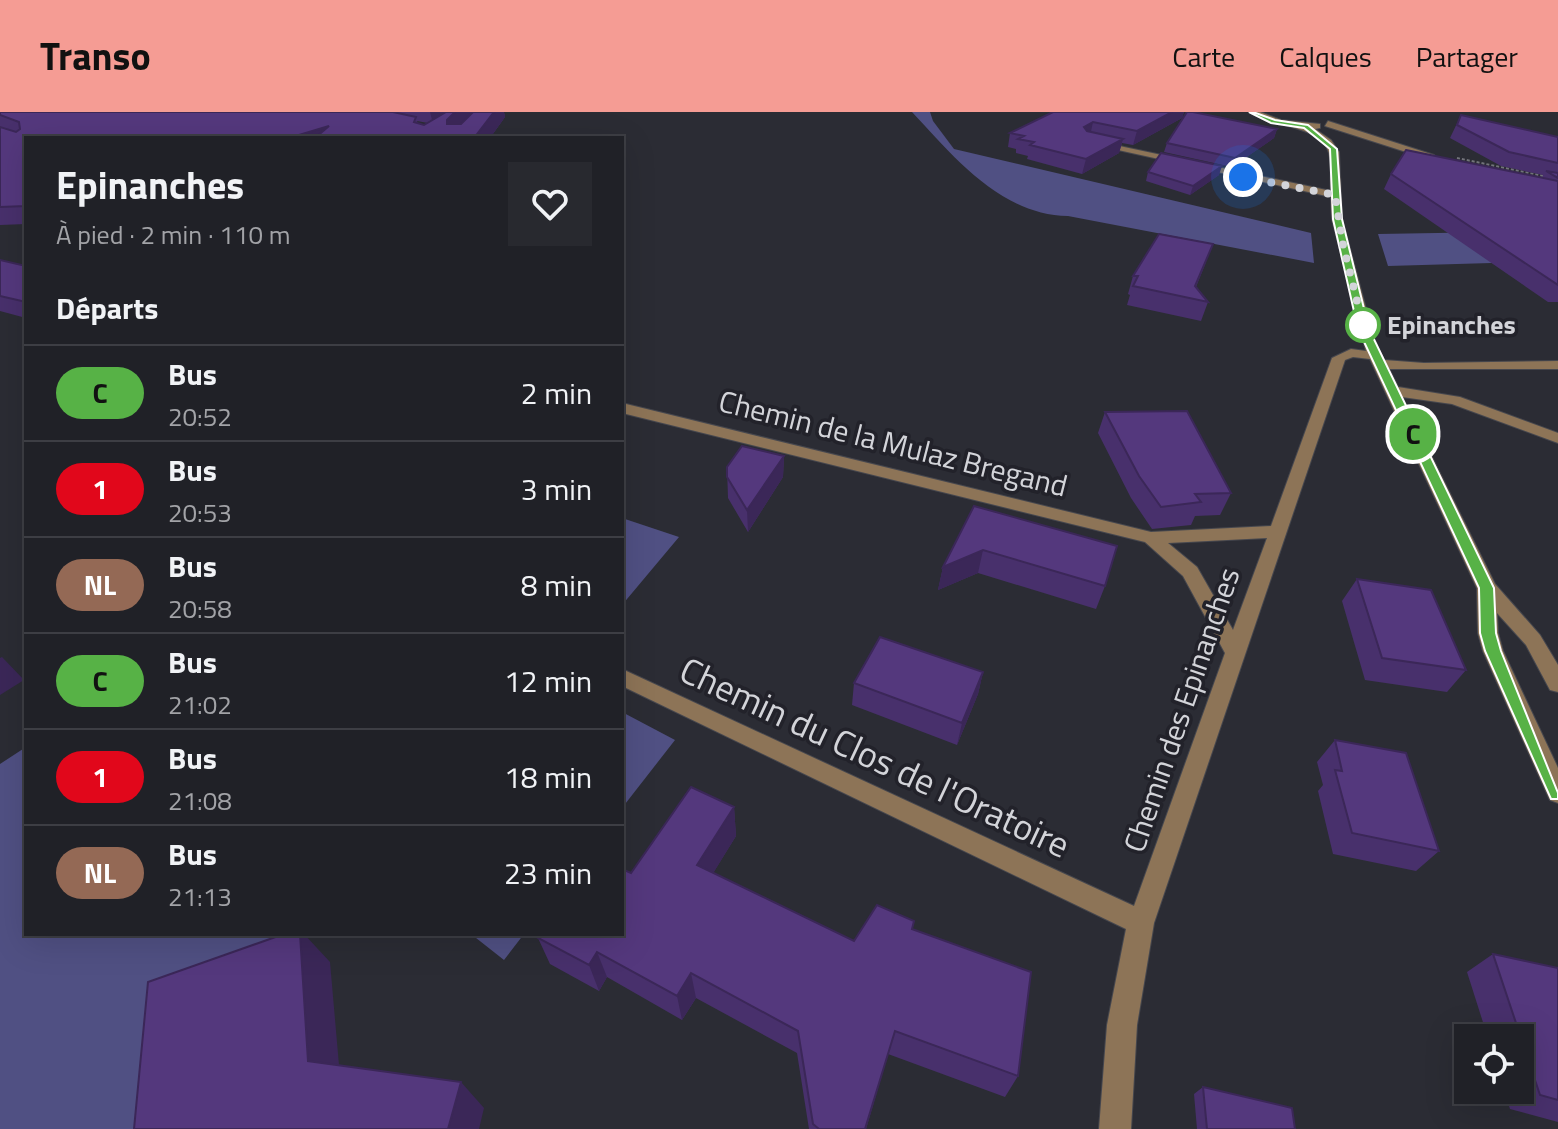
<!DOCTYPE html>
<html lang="fr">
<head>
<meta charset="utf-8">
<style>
	body { margin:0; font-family:"Titillium Web",sans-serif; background:#28292f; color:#f1f3f6; height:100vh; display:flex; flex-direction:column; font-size:30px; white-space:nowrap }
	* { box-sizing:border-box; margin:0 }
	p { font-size:26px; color:#a2a3a7 }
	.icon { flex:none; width:44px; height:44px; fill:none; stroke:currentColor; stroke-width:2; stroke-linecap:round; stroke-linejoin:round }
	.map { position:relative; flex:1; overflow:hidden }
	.drawer { position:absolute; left:24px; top:24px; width:600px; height:800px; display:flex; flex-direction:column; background:#202127; border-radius:0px; box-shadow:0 8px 32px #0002,0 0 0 2px #3d3e44 }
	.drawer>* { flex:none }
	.badge { padding:0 16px; border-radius:26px; font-size:28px; line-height:52px }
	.tools { position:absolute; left:1454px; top:912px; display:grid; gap:16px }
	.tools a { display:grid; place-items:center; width:80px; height:80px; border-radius:0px; background:#202127; box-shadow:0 8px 32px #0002,0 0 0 2px #3d3e44; font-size:40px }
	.you { position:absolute; width:40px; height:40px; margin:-20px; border:6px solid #fff; border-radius:50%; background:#1a73e8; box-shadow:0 0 0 12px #1a73e833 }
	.map>.badge { position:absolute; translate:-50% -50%; box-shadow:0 0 0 4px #fff }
	h2 { padding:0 32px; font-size:30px; line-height:72px }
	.round { display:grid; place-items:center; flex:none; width:84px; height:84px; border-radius:0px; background:#28292f }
	.headline { display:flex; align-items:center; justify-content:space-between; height:136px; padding:0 32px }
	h1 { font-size:38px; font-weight:700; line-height:60px }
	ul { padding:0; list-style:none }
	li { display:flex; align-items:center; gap:24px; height:96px; padding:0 32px; border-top:2px solid #3d3e44 }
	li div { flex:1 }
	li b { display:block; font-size:30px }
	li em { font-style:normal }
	li .badge { min-width:88px; font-weight:700; text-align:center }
	header { display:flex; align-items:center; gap:48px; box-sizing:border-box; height:112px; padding:0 40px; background:#f59c94; color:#111 }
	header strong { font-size:38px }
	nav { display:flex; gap:44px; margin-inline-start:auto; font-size:28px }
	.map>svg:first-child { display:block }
	.green { fill:#505083 }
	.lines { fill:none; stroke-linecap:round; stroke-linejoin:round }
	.minor-casing { stroke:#46474e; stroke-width:2 }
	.path { stroke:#72737a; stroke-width:2; stroke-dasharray:3 2; stroke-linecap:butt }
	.minor { fill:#8d7457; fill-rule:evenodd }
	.wall { fill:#48306c; fill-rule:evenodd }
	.shaded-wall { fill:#3b2758 }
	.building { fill:#54387d; stroke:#3b2758; stroke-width:2 }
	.line { fill:#57b246; stroke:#fff; stroke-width:2 }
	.walk { stroke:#d3d4d9; stroke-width:8; stroke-dasharray:0 14.4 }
	.stop-dot { fill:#fff; stroke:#57b246; stroke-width:4 }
	.labels { text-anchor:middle; stroke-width:7; stroke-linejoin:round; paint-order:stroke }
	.far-stop-label { font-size:26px; font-weight:bold; fill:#d3d4d9; stroke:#22222a; text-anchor:start }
	.street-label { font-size:30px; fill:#d3d4d9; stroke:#22222a }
	.near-street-label { font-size:36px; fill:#d3d4d9; stroke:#22222a }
</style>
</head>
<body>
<header>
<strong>Transo</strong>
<nav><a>Carte</a><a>Calques</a><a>Partager</a></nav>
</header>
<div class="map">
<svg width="1558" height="1017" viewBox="0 0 1558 1017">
	<rect width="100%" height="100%" fill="#2b2c34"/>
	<path class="green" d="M 912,0 L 930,0 L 933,9 L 954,37 L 1311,121 L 1314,151 L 1068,104 C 1001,103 954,45 912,0 Z
		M 1553,119 L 1558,149 L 1388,154 L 1378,122 Z
		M 622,406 L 679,425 L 622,493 Z
		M 622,600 L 675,628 L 622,696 Z
		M 26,635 L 26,822 L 297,822 L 155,1017 L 0,1017 L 0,652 Z
		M 471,822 L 524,822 L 504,848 Z"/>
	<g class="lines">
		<defs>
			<path id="minor" d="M 1249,0 L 1260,0 L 1281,8 L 1320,12 L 1320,16 L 1315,17 L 1331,28 L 1339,40 L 1342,107 L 1374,227 L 1384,248 L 1424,251 L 1558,249 L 1558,257 L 1389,257 L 1398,275 L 1460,285 L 1558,321 L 1558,331 L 1452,292 L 1402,285 L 1495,472 L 1540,523 L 1558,553 L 1558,580 L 1550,578 L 1526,533 L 1497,501 L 1498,521 L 1503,539 L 1558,656 L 1558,691 L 1550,688 L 1483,539 L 1478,521 L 1477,476 L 1370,247 L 1353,245 L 1345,248 L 1154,811 L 1137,913 L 1131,1017 L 1099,1017 L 1107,913 L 1126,817 L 622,574 L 622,557 L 1134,794 L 1225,541 L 1183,464 L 1145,430 L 622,301 L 622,291 L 1151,420 L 1271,414 L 1332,246 L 1351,237 L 1366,239 L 1332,107 L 1331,85 L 1091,32 L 1096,29 L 1331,79 C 1330,67 1332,52 1329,41 C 1322,13 1270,15 1249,0 ZM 1267,426 L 1233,518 L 1197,455 L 1168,431 Z
				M 1328,9 L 1434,43 L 1436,45 L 1428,47 L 1325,14 Z"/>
		</defs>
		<use href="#minor" class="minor-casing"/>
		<path class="path" d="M 1457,46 L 1558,67"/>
		<use href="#minor" class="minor"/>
	</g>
	<path class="wall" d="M 0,0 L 504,0 L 505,5 L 490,26 L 26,26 L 26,112 L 0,113 ZM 417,9 L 428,11 L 424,13 L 418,11 Z
		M 1053,0 L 1184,0 L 1182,6 L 1133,33 L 1122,31 L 1119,41 L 1082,62 L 1027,47 L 1028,44 L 1016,41 L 1016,37 L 1008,35 L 1010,21 Z
		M 1461,3 L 1558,25 L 1558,190 L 1548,190 L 1384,77 L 1391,62 L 1542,66 L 1543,63 L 1501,54 L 1450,26 Z
		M 1277,17 L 1274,26 L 1232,55 L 1164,40 L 1167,31 Z
		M 1148,60 L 1219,63 L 1190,83 L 1146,69 Z
		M 0,148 L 26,154 L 26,206 L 0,199 Z
		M 1206,150 L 1196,175 L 1208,190 L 1201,209 L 1127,193 L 1130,183 L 1128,182 L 1133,164 Z
		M 1105,300 L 1231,381 L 1220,403 L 1195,404 L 1191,413 L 1152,417 L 1131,386 L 1098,321 Z
		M 784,344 L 783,365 L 748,420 L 728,386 L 727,355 Z
		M 974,394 L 1105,474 L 1096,497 L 978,461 L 938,478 L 943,455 Z
		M 1357,467 L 1466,558 L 1447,580 L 1365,568 L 1342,489 Z
		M 983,560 L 978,582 L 957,633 L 852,593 L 854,571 Z
		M 1335,628 L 1439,739 L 1416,759 L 1333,742 L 1318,679 L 1323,673 L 1317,650 Z
		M 734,695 L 736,724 L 713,761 L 854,829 L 912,817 L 1018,964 L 1005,985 L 888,942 L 866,1017 L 809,1017 L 797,941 L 696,886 L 682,908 L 607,865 L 599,879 L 550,852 L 538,826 L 631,761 Z
		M 1493,842 L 1558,856 L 1558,1010 L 1510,997 L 1504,978 L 1520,978 L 1520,926 L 1488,926 L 1467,860 Z
		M 1203,975 L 1295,1017 L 1197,1017 L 1194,982 Z"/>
	<path class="shaded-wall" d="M 430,0 L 452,0 L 433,12 Z
		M 455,0 L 473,0 L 451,24 L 447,8 Z
		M 494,0 L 504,0 L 505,5 L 490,26 L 474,26 Z
		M 1172,0 L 1184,0 L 1182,6 L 1133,33 L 1137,19 Z
		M 1093,10 L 1090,24 L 1084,15 Z
		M 329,14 L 333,26 L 289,26 Z
		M 1277,17 L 1274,26 L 1232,55 L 1235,46 Z
		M 1123,27 L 1119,41 L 1082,62 L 1086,47 Z
		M 1222,54 L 1219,63 L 1190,83 L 1193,74 Z
		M 784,344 L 783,365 L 748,420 L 747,398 Z
		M 983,438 L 978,461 L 938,478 L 943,455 Z
		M 2,545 L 24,568 L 0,583 L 0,546 Z
		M 983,560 L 978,582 L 957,633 L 962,611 Z
		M 734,695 L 736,724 L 701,781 L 697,753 Z
		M 300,822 L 304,822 L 330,850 L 341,976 L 308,949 Z
		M 597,840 L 607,865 L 599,879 L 589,853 Z
		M 691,861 L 696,886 L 682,908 L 677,884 Z
		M 461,970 L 484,996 L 479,1017 L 448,1017 Z"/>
	<path class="building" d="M 0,0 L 393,0 L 416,5 L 414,10 L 424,13 L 446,0 L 455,0 L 447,8 L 447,12 L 461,12 L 473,0 L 494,0 L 474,26 L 315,26 L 329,14 L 289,26 L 26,26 L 26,94 L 0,95 L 0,15 L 16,20 L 20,17 L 19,10 L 0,3 Z
		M 1053,0 L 1172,0 L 1137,19 L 1093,10 L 1084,15 L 1087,19 L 1123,27 L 1086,47 L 1030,33 L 1034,30 L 1018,27 L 1024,24 L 1010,21 Z
		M 1187,0 L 1193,0 L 1277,17 L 1235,46 L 1167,31 Z
		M 1461,3 L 1558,25 L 1558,51 L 1509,40 L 1457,13 Z
		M 1406,38 L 1558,69 L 1558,173 L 1391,62 Z
		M 1161,41 L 1222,54 L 1193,74 L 1148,60 Z
		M 1546,59 L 1558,61 L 1558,66 Z
		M 1159,122 L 1213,132 L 1195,174 L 1208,190 L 1133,174 L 1138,164 L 1133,164 Z
		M 0,148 L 26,154 L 26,190 L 0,184 Z
		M 1187,299 L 1231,381 L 1195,382 L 1201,390 L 1161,395 L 1139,364 L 1105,300 Z
		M 742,334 L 784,344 L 747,398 L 727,365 L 727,355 Z
		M 974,394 L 1117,434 L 1105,474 L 983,438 L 943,455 Z
		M 1357,467 L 1431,478 L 1466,558 L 1382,546 Z
		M 880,525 L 983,560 L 962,611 L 854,571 Z
		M 1335,628 L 1406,641 L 1439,739 L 1352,721 L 1335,658 L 1342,659 Z
		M 691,675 L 734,695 L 697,753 L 854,829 L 877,793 L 914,809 L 912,817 L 1031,860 L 1018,964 L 895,919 L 865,1017 L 819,1017 L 813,1012 L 798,919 L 691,861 L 677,884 L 597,840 L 589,853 L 538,826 L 541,822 L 622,822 L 622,757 L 631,761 Z
		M 284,822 L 300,822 L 308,949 L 461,970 L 448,1017 L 134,1017 L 148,870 Z
		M 1493,842 L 1558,856 L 1558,988 L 1540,983 Z
		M 1203,975 L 1292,996 L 1295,1017 L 1207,1017 Z"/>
	<path class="line" d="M 1249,0 L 1253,0 L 1275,8 L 1308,13 L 1337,37 L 1342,107 L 1369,217 L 1494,476 L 1496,521 L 1501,539 L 1558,681 L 1558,687 L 1551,687 L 1485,539 L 1480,521 L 1479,476 L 1358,217 L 1333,107 L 1330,37 L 1304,16 L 1271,11 Z"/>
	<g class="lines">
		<path class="walk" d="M 1243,65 L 1335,83 L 1343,133 L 1364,217 L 1363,213"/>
	</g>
	<circle class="stop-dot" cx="1363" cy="213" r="16"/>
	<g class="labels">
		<g class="far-stop-label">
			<text x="1387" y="222">Epinanches</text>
		</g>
		<g class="street-label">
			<text transform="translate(893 332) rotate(14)" y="10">Chemin de la Mulaz Bregand</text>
			<text transform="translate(1182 598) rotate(-71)" y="10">Chemin des Epinanches</text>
		</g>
		<g class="near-street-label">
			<text transform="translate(875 645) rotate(25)" y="13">Chemin du Clos de l'Oratoire</text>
		</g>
	</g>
</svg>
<div class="tools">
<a><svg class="icon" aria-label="locate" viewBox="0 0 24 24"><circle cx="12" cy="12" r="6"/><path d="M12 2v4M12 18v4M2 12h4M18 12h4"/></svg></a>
</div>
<div class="you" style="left:1243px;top:65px"></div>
<b class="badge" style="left:1413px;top:322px;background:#57b246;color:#111">C</b>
<section class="drawer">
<div class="headline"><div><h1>Epinanches</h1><p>À pied · 2 min · 110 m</p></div><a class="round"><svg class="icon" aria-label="heart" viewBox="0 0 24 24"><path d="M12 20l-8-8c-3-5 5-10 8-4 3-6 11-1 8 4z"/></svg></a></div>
<h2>Départs</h2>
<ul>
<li><span class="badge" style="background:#57b246;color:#111">C</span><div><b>Bus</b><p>20:52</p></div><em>2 min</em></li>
<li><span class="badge" style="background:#e1071b;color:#fff">1</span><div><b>Bus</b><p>20:53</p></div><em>3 min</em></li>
<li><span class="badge" style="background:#946955;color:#fff">NL</span><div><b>Bus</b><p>20:58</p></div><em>8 min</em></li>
<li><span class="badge" style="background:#57b246;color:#111">C</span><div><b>Bus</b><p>21:02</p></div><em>12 min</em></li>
<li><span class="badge" style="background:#e1071b;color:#fff">1</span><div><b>Bus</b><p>21:08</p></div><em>18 min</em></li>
<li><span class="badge" style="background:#946955;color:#fff">NL</span><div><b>Bus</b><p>21:13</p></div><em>23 min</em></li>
</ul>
</section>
</div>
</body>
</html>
